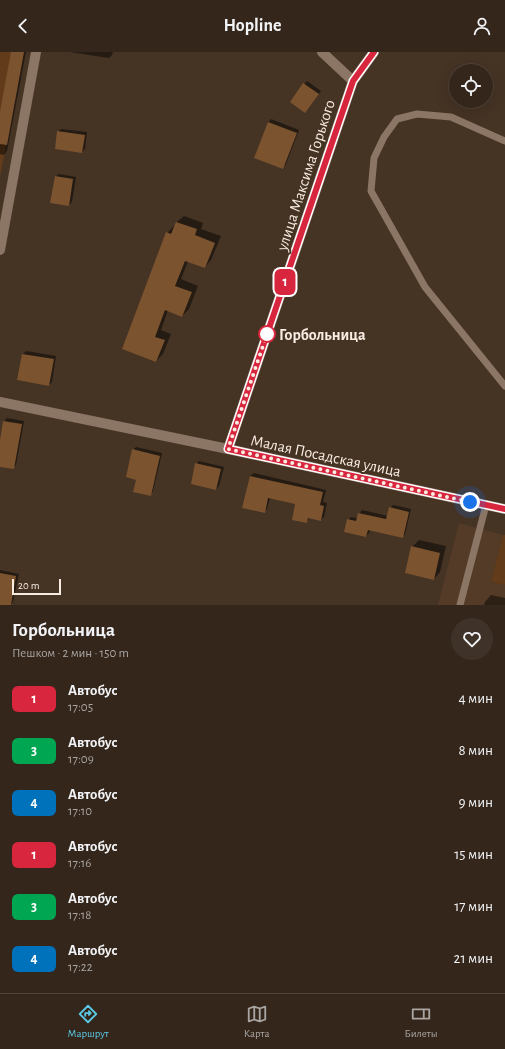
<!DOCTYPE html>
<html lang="ru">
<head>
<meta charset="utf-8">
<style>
	body { margin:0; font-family:"Alegreya Sans",sans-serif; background:#3f3228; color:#f1f3f6; height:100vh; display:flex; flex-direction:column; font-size:15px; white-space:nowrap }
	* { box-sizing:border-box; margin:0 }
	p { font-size:13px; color:#a9a5a3 }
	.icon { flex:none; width:22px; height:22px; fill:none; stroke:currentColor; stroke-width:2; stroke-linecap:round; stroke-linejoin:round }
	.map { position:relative; height:553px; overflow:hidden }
	.panel { display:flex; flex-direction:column; background:#34261b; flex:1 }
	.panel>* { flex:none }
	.badge { padding:0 8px; border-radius:6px; font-size:14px; line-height:26px }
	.tools { position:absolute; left:449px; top:12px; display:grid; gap:8px }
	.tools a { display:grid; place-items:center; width:44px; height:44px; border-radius:50%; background:#34261b; box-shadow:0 4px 16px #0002,0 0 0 1px #4e433a; font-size:20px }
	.scale { position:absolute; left:12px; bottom:10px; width:49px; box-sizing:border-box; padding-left:4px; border:2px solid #f8ece2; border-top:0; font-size:11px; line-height:14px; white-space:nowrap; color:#f8ece2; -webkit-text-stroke:3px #453324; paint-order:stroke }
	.you { position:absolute; width:20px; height:20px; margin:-10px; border:3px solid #fff; border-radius:50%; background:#1a73e8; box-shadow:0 0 0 6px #1a73e833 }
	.map>.badge { position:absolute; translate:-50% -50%; box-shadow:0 0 0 2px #fff }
	.round { display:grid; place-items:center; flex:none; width:42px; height:42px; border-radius:21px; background:#3f3228 }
	.head { display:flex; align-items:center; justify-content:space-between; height:68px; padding:0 12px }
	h1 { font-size:19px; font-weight:700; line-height:30px }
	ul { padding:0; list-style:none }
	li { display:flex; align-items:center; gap:12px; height:52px; padding:0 12px }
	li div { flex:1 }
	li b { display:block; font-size:15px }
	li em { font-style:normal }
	li .badge { min-width:44px; font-weight:700; text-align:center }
	header { display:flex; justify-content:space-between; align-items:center; height:52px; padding:0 12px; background:#34261b; font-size:18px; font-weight:700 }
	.tabs { display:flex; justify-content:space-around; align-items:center; height:56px; border-top:1px solid #4e433a; background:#34261b; font-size:11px; color:#a9a5a3 }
	.tabs a { display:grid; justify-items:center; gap:2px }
	.tabs .current { color:#5ac8e5 }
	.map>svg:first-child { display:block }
	.built { fill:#533b27 }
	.green { fill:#623c1a }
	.shadow { fill:#0007 }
	.building { fill:#7c532f }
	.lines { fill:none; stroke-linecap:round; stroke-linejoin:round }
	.service { stroke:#8b7564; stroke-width:7 }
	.minor { stroke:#8b7564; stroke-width:10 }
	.secondary { stroke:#8b7564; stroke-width:10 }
	.line-casing { stroke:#fff; stroke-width:9 }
	.line { stroke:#d7263d; stroke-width:6 }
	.walk { stroke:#f8ece2; stroke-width:4; stroke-dasharray:0 7.2 }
	.stop-dot { fill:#fff; stroke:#d7263d; stroke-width:2 }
	.labels { text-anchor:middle; stroke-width:4; stroke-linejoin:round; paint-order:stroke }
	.street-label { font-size:16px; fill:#f8ece2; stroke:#453324 }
	.stop-label { font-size:16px; font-weight:bold; fill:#f8ece2; stroke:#453324; text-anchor:start }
</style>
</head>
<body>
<header><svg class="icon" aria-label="back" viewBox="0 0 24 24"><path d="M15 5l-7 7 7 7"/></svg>Hopline<svg class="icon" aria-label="person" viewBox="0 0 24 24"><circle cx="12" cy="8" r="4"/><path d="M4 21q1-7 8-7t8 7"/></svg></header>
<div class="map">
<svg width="505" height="553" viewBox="0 0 505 553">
	<rect width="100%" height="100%" fill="#453324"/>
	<path class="built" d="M 459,471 L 503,483 L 491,530 L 505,533 L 505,553 L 438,553 Z"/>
	<path class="green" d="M 0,0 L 24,0 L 0,125 Z
		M 503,483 L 505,483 L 505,533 L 491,530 Z"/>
	<path class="shadow" d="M 12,0 L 26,0 L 7,99 L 4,103 L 0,102 L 0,66 Z
		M 70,0 L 113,0 L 112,3 L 109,6 Z
		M 307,29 L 321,39 L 308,57 L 291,49 Z
		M 271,67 L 299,78 L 286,112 L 283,116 L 268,71 Z
		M 61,77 L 87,80 L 85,97 L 82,100 L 58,80 Z
		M 59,122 L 76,125 L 72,150 L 69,153 L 55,125 Z
		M 184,164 L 203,171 L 201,177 L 221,184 L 211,208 L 205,215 L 188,209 L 181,227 L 198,234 L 189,257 L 182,264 L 168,258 L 161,278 L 171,282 L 163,302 L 156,309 L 123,297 L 167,181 L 174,174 L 175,175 L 177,170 Z
		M 26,299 L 56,304 L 52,330 L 49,333 L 18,328 L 23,302 Z
		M 7,366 L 24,369 L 16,413 L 13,416 L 0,414 L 0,393 L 4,369 Z
		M 136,395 L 162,401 L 153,439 L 150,443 L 137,427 L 133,398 Z
		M 199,409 L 224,415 L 219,434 L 216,437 L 196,412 Z
		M 254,421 L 326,438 L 323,450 L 327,451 L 324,465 L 321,468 L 310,465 L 307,470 L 296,452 L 270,446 L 267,457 L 264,460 L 250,424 Z
		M 393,453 L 411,457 L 405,482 L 402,485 L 370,477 L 369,481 L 366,484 L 348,468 L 351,465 L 357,466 L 359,462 L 362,458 L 388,464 L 390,456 Z
		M 419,488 L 446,494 L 440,520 L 434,527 L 412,495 Z
		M 0,518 L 19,522 L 13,550 L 10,553 L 0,551 Z
		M 491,543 L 505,546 L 505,553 L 484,553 L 485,550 Z"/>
	<path class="building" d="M 11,0 L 24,0 L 7,93 L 0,92 L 0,60 Z
		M 303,31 L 319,42 L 305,61 L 290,50 Z
		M 268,70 L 297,81 L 283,117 L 254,106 Z
		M 57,79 L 85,83 L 82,101 L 55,97 Z
		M 55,124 L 73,127 L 69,154 L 50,151 Z
		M 176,170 L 197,177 L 195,183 L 215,191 L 205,216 L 185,209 L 175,234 L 192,240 L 182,265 L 165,258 L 155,285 L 165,288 L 156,310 L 122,297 L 166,180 L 171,182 Z
		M 22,302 L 54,307 L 49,334 L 17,328 Z
		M 3,369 L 22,372 L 14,417 L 0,415 L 0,388 Z
		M 132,397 L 160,404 L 151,444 L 133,440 L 136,428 L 126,425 Z
		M 195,411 L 221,417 L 216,438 L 191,432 Z
		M 250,424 L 323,440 L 320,453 L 324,454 L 321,469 L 308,466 L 307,471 L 292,468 L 295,452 L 268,446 L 265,461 L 242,456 Z
		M 389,455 L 409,460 L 403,486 L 368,478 L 366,485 L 344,480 L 347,467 L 356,469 L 358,461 L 386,467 Z
		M 411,494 L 440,501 L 434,528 L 405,521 Z
		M 0,521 L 16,524 L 11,553 L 0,553 Z"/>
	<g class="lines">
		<path class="service" d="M 505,89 L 451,65 L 417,62 L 397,67 L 384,85 L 374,106 L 371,139 L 425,235 L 505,334
			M 460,553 L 486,453"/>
		<path class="minor" d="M 322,0 L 353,29
			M 0,350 L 228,397"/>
		<path class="secondary" d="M 374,0 L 353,29 L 228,397 L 505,457
			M 0,198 L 36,0"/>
	</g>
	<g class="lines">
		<defs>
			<path id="line" d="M 374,0 L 353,29 L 228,397 L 505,457"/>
		</defs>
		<use href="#line" class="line-casing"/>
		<use href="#line" class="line"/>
		<path class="walk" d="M 267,282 L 228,397 L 470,450"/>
	</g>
	<circle class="stop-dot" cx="267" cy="282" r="8"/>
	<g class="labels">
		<g class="street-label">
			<text transform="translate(305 123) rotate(-72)" y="6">улица Максима Горького</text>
			<text transform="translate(326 403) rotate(12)" y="6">Малая Посадская улица</text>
		</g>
		<g class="stop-label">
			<text x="279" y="288">Горбольница</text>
		</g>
	</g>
</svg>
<div class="tools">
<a><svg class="icon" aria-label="locate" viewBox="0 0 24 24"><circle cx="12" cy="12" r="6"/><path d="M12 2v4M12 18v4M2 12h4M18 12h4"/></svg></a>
</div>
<div class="scale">20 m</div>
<div class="you" style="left:470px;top:450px"></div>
<b class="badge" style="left:285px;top:230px;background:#d7263d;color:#fff">1</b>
</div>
<section class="panel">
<div class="head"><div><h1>Горбольница</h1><p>Пешком · 2 мин · 150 m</p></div><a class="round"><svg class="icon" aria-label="heart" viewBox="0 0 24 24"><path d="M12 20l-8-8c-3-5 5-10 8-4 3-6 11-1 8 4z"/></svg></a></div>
<ul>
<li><span class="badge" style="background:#d7263d;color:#fff">1</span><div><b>Автобус</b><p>17:05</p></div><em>4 мин</em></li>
<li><span class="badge" style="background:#00a651;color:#fff">3</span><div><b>Автобус</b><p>17:09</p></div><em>8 мин</em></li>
<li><span class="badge" style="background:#0072bc;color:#fff">4</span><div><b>Автобус</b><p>17:10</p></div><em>9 мин</em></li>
<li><span class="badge" style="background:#d7263d;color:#fff">1</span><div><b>Автобус</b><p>17:16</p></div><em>15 мин</em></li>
<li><span class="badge" style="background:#00a651;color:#fff">3</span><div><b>Автобус</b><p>17:18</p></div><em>17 мин</em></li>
<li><span class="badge" style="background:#0072bc;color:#fff">4</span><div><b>Автобус</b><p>17:22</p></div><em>21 мин</em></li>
</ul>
</section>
<nav class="tabs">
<a class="current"><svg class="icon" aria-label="directions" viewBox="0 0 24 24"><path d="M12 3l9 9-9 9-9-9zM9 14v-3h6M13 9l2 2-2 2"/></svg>Маршрут</a>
<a><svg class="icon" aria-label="map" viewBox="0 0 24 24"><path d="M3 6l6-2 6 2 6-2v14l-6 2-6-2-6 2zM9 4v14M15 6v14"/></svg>Карта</a>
<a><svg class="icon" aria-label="tickets" viewBox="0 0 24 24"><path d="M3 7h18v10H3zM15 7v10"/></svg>Билеты</a>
</nav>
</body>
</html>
